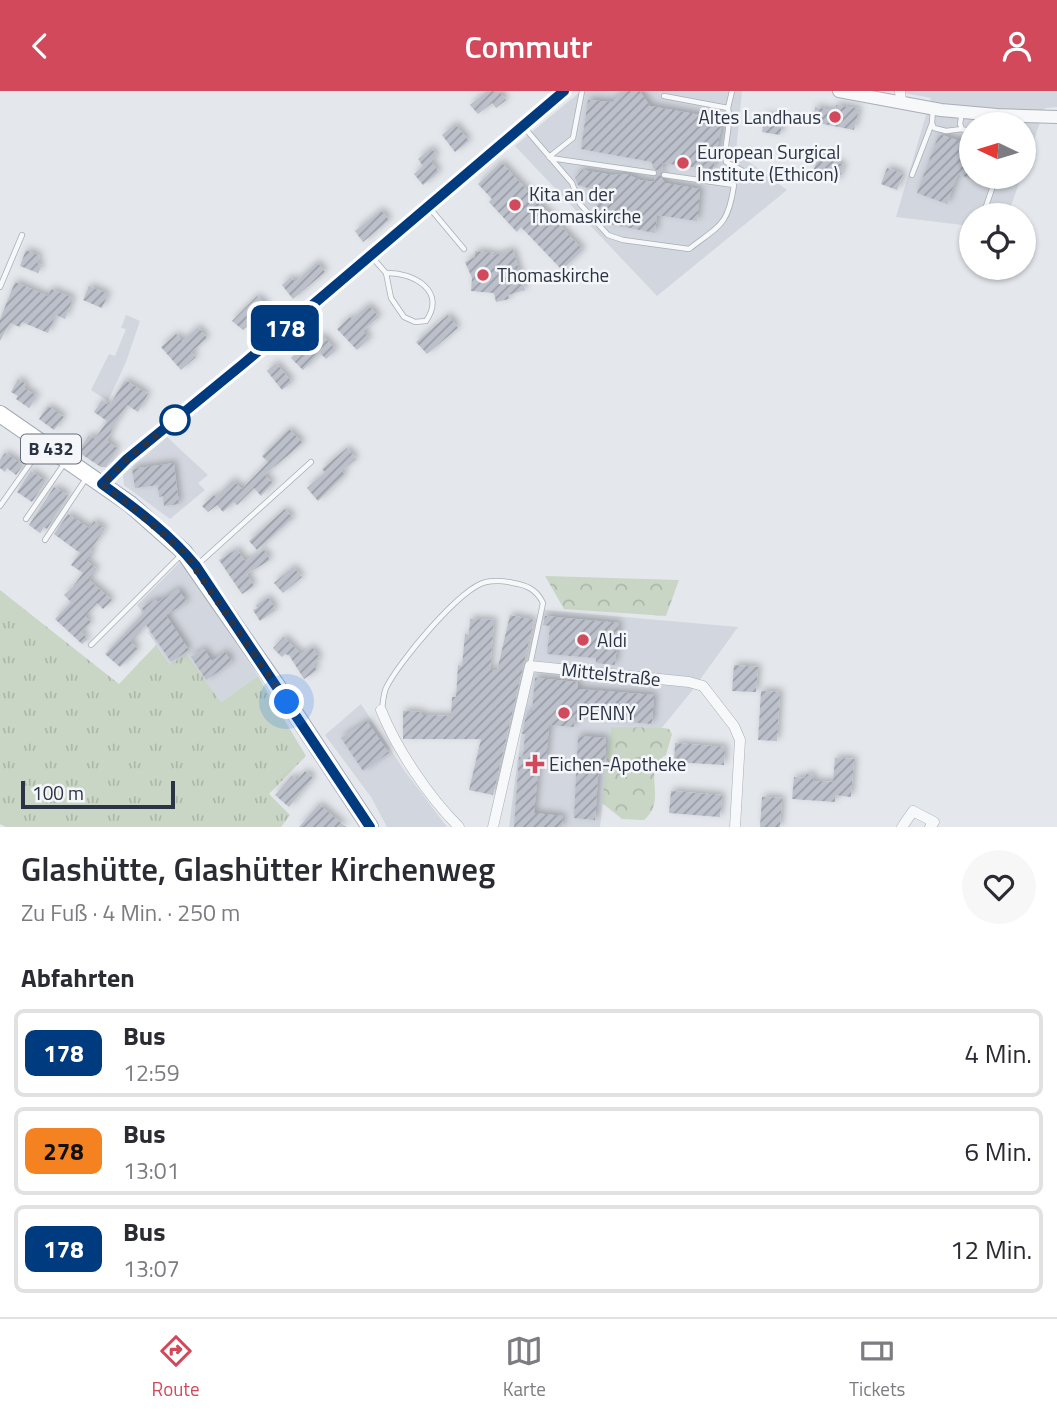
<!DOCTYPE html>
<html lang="de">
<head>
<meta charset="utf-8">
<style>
	body { margin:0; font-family:"Titillium Web",sans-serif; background:#f7f7f7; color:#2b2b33; height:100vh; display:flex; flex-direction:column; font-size:26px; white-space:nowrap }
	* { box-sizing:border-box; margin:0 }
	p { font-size:23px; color:#7c7c81 }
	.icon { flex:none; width:38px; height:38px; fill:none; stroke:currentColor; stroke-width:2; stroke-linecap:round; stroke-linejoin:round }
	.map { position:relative; height:736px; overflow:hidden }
	.details { display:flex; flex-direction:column; background:#fff; flex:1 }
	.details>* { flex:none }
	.badge { padding:0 14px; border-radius:10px; font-size:24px; line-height:46px }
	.needle { width:46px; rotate:274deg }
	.fabs { position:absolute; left:959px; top:21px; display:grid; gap:14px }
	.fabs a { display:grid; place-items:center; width:77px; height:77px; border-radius:50%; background:#fff; box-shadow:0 2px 5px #0004; font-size:35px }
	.scale { position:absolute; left:21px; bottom:18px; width:154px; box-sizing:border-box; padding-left:7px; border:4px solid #2b3445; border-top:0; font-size:19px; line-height:24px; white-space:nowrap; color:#2b3445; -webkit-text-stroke:5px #f4f6f9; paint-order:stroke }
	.you { position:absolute; width:35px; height:35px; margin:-18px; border:5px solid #fff; border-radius:50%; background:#1a73e8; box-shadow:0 0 0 10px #1a73e833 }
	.map>.badge { position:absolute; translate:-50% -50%; box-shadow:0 0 0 4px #fff }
	h2 { padding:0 21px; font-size:26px; line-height:63px }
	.round { display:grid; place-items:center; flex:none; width:74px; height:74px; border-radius:37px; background:#f7f7f7 }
	.headline { display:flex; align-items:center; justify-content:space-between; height:119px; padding:0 21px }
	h1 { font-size:33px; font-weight:600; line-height:52px }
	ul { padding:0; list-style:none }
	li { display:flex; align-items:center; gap:21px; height:88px; margin:0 14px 10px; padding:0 7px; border:4px solid #e1e1e2; border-radius:10px }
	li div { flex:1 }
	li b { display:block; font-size:26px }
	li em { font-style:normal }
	li .badge { min-width:77px; font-weight:700; text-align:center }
	header { display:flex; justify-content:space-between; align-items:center; height:91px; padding:0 21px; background:#d1495b; color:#fff; font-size:32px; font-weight:600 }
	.menu { display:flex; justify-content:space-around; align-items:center; height:98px; border-top:2px solid #e1e1e2; background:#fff; font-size:19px; color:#7c7c81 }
	.menu a { display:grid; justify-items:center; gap:4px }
	.menu .active { color:#d1495b }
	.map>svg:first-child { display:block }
	.built { fill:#d2d6de }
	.grass { fill:url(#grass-tufts) }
	.forest { fill:url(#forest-crowns) }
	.building { fill:url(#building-hatch); filter:url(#shadow) }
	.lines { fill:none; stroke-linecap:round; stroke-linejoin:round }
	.service-casing { stroke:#a9aeb7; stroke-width:6 }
	.minor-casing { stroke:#a9aeb7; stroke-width:11 }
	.tertiary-casing { stroke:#a9aeb7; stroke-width:14 }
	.primary-casing { stroke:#a3abb8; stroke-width:18 }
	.service { stroke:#f7f8fa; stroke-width:4.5 }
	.minor { stroke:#f7f8fa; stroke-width:10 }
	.tertiary { stroke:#f7f8fa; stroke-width:12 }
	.primary { stroke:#fff; stroke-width:16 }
	.line-casing { stroke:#fff; stroke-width:16 }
	.line { stroke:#003b80; stroke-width:10 }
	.walk { stroke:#2b3445; stroke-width:7; stroke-dasharray:0 12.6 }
	.poi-dot { fill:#d1495b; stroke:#f4f6f9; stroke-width:2.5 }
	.stop-dot { fill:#fff; stroke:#003b80; stroke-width:3.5 }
	.labels { text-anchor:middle; stroke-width:5; stroke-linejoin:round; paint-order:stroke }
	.shield { fill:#f4f6f9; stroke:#676e7b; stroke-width:2 }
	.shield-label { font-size:18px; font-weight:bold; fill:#2b3445 }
	.poi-label { font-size:19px; fill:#2b3445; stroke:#f4f6f9; text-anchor:start }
	.street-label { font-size:19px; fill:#2b3445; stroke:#f4f6f9 }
</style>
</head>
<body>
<header><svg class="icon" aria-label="back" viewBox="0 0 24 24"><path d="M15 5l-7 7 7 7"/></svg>Commutr<svg class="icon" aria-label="person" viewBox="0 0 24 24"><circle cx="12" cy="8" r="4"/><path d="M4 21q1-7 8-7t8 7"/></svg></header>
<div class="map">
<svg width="1057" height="736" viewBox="0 0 1057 736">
	<defs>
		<pattern id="grass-tufts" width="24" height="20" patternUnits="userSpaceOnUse" patternTransform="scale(1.75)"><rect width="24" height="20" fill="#c9d6c5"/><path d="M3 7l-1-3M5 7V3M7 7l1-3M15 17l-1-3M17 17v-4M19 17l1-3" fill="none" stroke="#adb8ab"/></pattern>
		<pattern id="forest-crowns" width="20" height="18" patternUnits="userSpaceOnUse" patternTransform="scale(1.75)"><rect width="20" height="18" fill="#c9d6c5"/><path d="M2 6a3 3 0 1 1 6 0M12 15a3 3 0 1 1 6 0" fill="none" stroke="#adb8ab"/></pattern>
		<pattern id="building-hatch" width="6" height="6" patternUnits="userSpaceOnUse" patternTransform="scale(1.75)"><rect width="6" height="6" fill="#bbc0ca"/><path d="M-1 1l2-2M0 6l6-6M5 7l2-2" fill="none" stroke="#989da6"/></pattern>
		<filter id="shadow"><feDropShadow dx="3" dy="-3" stdDeviation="3.5" flood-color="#0004"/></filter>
	</defs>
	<rect width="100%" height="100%" fill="#e4e7ec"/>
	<path class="built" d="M 581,0 L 742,0 L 736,61 L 787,99 L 657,205 L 515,55 Z
		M 894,0 L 1057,0 L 1057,16 L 1045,17 L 1024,78 L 1024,33 L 971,33 L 971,86 L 1021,86 L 1008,124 L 971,124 L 971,135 L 896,126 L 931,7 Z
		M 126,224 L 140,230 L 126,271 L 108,310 L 91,299 L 109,263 L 115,265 L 126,238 L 121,237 Z
		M 167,346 L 208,384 L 198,392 L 205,399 L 170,428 L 124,394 L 123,384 Z
		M 181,470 L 258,585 L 221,611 L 186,564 L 170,574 L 148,541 L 153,537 L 137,514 Z
		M 544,519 L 738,536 L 691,601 L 660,639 L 611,636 L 600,736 L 509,736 L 524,621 Z
		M 361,613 L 404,679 L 447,736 L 387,736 L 371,706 L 325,644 Z"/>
	<path class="grass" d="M 0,499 L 119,593 L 156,554 L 170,574 L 186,563 L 221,611 L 258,585 L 306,665 L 269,703 L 290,724 L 281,736 L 6,736 L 0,733 Z"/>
	<path class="forest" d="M 545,485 L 679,489 L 666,525 L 564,518 Z
		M 611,636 L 664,637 L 669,638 L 672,643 L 666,664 C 640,679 669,708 644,729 L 622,728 L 602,712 Z"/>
	<path class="building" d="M 487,0 L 499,0 L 506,9 L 496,17 L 492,12 L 478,23 L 470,14 Z
		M 622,0 L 640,0 L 650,15 L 723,28 L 713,79 L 662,72 L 663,79 L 659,83 L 665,92 L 700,98 L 697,130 L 657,124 L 655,142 L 604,132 L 604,122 L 596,121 L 597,114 L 589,112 L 591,98 L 578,94 L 575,87 L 582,79 L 613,84 L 627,83 L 640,89 L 655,91 L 654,87 L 659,81 L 653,77 L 652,71 L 581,58 L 588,9 L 613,11 Z
		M 836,14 L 859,18 L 854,39 L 813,31 L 815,16 L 835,20 Z
		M 765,24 L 783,27 L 780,44 L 762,41 Z
		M 455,33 L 469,50 L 455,61 L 442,44 Z
		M 939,43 L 971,54 L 971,88 L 958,83 L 947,113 L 917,102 Z
		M 431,57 L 437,65 L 431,70 L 439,81 L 423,94 L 414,83 L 423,75 L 418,68 Z
		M 819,65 L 844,74 L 838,90 L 813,80 Z
		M 501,71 L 583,159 L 562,179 L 521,136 L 517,141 L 514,138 L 489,111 L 492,108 L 478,93 Z
		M 887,77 L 903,83 L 897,99 L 881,93 Z
		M 381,119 L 389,129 L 363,151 L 355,140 Z
		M 26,159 L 40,165 L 37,172 L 42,174 L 38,182 L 20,175 Z
		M 513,159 L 525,199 L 508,204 L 509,208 L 496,211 L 494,202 L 471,200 L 472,187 L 465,171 L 475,166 L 475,160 L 494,162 L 491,165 Z
		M 317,171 L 325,181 L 293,208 L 282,194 L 291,186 L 295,191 Z
		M 15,191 L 48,205 L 51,198 L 73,207 L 65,228 L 56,224 L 48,242 L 22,231 L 20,236 L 10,232 L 0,250 L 0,228 Z
		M 89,195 L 108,203 L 102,217 L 83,209 Z
		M 257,205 L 268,215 L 243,239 L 232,230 Z
		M 368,214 L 379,226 L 363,240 L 370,247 L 357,259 L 337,238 L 350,226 L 352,228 Z
		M 448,224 L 458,237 L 427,263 L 416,251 Z
		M 198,236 L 207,247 L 191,261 L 196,266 L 181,279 L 161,256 L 176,243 L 182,250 Z
		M 322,244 L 336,259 L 326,268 L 320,262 L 303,279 L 291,267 L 301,257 L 303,260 Z
		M 276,272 L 292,291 L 282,299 L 267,280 Z
		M 18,288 L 26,293 L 24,297 L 37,305 L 29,317 L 16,308 L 18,305 L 11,301 Z
		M 125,289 L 148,303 L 138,321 L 127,314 L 114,334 L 107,350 L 117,357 L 115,362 L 106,376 L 101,376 L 78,361 L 89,344 L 95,348 L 107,330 L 94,321 L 102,309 L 109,315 Z
		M 48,315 L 64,326 L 54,339 L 39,328 Z
		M 289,338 L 303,352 L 264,384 L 273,392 L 261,405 L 254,397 L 237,414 L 234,411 L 223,421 L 217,414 L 208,421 L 202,415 L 214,404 L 216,406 L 233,389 L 242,398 L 268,371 L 262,365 Z
		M 347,357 L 356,368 L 342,380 L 345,384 L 318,410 L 307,397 L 325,381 L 322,378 Z
		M 5,362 L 23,374 L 16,384 L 7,377 L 5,381 L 0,377 L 0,369 Z
		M 174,372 L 179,413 L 164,415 L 163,405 L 159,406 L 158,394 L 135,397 L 132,378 Z
		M 31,380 L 46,390 L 32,411 L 17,401 Z
		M 54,396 L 68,404 L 47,438 L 44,436 L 40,442 L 29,434 Z
		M 285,418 L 293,427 L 257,459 L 249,450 Z
		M 68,423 L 89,437 L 94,430 L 105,438 L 90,459 L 93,462 L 87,470 L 97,478 L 89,489 L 112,509 L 103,518 L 97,512 L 85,525 L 91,531 L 81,541 L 88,548 L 82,553 L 55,528 L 71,511 L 64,504 L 72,497 L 83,482 L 71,474 L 80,462 L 54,443 Z
		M 237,458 L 245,470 L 264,459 L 270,469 L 247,483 L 254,495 L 242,503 L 219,469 Z
		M 293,476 L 302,486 L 283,502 L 274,492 Z
		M 178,498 L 187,511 L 166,524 L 189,559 L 171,571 L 146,534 L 131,551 L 138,558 L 120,576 L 105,563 L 144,521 L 142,517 L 155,508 L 158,511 Z
		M 268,506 L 276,519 L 260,530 L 253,519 L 257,517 L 256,514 Z
		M 510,524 L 534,529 L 493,704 L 469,699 L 481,648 L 403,648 L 403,620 L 422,621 L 422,624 L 451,625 L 452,606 L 456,606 L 458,574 L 462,575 L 465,543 L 469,544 L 470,528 L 494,529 L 490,579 L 497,580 Z
		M 545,525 L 619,532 L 615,574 L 596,572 L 596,567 L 547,563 L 550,535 L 543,534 Z
		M 284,546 L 301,563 L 312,556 L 320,568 L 313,573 L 317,579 L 304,588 L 289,564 L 285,563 L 282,566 L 273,557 Z
		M 204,558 L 212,570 L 225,561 L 232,571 L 206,589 L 191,566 Z
		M 734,574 L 758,576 L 756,601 L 732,600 Z
		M 535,587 L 578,591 L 578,598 L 654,604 L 652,633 L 575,626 L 574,636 L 549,634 L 546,669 L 539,669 L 534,722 L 563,725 L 562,736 L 514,736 L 519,666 L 523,667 L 525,643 L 522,643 L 527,621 L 532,621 Z
		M 761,600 L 780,601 L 777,650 L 758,649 Z
		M 367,630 L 389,662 L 363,680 L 341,647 Z
		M 578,645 L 606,647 L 605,673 L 599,672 L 595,729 L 574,727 Z
		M 675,652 L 725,656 L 724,674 L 674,671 Z
		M 835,667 L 854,668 L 851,706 L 835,704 L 835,711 L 792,708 L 794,686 L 805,687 L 806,683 L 814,684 L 813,690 L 833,691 Z
		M 305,680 L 313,687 L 289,716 L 275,704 L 292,685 L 297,689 Z
		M 671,700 L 722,704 L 720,726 L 669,722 Z
		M 762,706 L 782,707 L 780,736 L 760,736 Z
		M 319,713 L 346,736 L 299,736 Z"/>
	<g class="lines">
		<defs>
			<path id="service" d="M 664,5 L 728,17 L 732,0
				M 728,17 C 732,36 723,53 726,71 L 760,89
				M 933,18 L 932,32 L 934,37 L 946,40 L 962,38
				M 962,21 L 960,33 L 962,38 L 971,41
				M 523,35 L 572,92 L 580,113 L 608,144 L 623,149 L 689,158 C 720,134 728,135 734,94 L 664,84
				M 549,66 L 573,47 L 582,0
				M 550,67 L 654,82
				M 912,84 L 932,32
				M 428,115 L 464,158
				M 983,124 L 996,86
				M 371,165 L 386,182 L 391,207 L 404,226 L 415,231 L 426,230 C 447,200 413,181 386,182
				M 0,196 L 22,144
				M 0,415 L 41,357
				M 26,428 L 64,373
				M 45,449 L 87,386
				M 196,475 L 311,371
				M 91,554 L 181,464
				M 382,619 C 383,612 383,604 386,597 C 398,572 460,497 486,491 C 494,489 506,490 513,492 C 527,494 537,499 543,512 L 530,574"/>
			<path id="minor" d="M 900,0 L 901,11
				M 102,393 L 127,368 L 243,273 L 564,0
				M 381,619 C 397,659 429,706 459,736
				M 493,736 L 530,575 L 689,591 L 703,595 L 734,635 L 740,649 L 735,736
				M 902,736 L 913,720 L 934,731 L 930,736"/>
			<path id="tertiary" d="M 839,0 L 941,19 L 997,24 L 1057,26"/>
			<path id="primary" d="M 0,323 L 130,413 L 184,461 L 275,592 L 370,736"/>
		</defs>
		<use href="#service" class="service-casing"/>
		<use href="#minor" class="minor-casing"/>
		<use href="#tertiary" class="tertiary-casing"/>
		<use href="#primary" class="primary-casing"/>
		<use href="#service" class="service"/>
		<use href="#minor" class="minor"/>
		<use href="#tertiary" class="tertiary"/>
		<use href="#primary" class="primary"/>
	</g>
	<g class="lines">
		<defs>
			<path id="line" d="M 370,736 L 196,475 C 170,443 135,417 102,393 L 127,368 L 243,273 L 564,0"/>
		</defs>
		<use href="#line" class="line-casing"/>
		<use href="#line" class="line"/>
		<path class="walk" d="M 175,329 L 127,368 L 102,393 L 130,414 L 184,461 L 287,611"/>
	</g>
	<g class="poi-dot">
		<circle cx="835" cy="26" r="7"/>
		<circle cx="683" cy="72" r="7"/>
		<circle cx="515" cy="114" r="7"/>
		<circle cx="483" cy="184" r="7"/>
		<circle cx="583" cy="549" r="7"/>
		<circle cx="564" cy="622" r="7"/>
		<path d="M531.5 662.5h7v7h7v7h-7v7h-7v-7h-7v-7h7z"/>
	</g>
	<circle class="stop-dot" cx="175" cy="329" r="14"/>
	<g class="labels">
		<rect class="shield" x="21" y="343.5" width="60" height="29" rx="5"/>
		<g class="shield-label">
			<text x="51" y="364">B 432</text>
		</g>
		<g class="poi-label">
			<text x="821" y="33" text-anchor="end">Altes Landhaus</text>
			<text x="697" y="68">European Surgical<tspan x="697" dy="22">Institute (Ethicon)</tspan></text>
			<text x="529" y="110">Kita an der<tspan x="529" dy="22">Thomaskirche</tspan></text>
			<text x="497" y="191">Thomaskirche</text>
			<text x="597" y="556">Aldi</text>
			<text x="578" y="629">PENNY</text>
			<text x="549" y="680">Eichen-Apotheke</text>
		</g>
		<g class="street-label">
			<text transform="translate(611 583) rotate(6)" y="7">Mittelstraße</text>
		</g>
	</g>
</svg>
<div class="fabs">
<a><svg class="needle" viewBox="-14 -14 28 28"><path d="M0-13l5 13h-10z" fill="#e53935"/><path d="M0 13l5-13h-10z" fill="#7c7c81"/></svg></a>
<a><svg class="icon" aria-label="locate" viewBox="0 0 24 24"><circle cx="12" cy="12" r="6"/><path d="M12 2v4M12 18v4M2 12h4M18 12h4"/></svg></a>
</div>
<div class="scale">100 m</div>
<div class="you" style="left:287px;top:611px"></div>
<b class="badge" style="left:285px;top:237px;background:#003b80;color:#fff">178</b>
</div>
<section class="details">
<div class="headline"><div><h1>Glashütte, Glashütter Kirchenweg</h1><p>Zu Fuß · 4 Min. · 250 m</p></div><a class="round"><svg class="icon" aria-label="heart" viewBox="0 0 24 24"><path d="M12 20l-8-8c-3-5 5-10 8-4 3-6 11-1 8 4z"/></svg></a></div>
<h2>Abfahrten</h2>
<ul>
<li><span class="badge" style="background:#003b80;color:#fff">178</span><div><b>Bus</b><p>12:59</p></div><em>4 Min.</em></li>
<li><span class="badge" style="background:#f58220;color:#111">278</span><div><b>Bus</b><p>13:01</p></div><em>6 Min.</em></li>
<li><span class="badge" style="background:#003b80;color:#fff">178</span><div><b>Bus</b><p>13:07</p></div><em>12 Min.</em></li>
</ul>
</section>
<nav class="menu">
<a class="active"><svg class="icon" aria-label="directions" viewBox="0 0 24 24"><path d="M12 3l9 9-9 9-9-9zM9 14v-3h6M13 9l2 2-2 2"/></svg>Route</a>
<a><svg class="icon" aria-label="map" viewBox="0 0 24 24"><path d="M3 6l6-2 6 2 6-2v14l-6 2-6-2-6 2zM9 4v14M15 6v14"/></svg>Karte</a>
<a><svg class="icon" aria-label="tickets" viewBox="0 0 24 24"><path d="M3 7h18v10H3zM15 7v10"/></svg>Tickets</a>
</nav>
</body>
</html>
